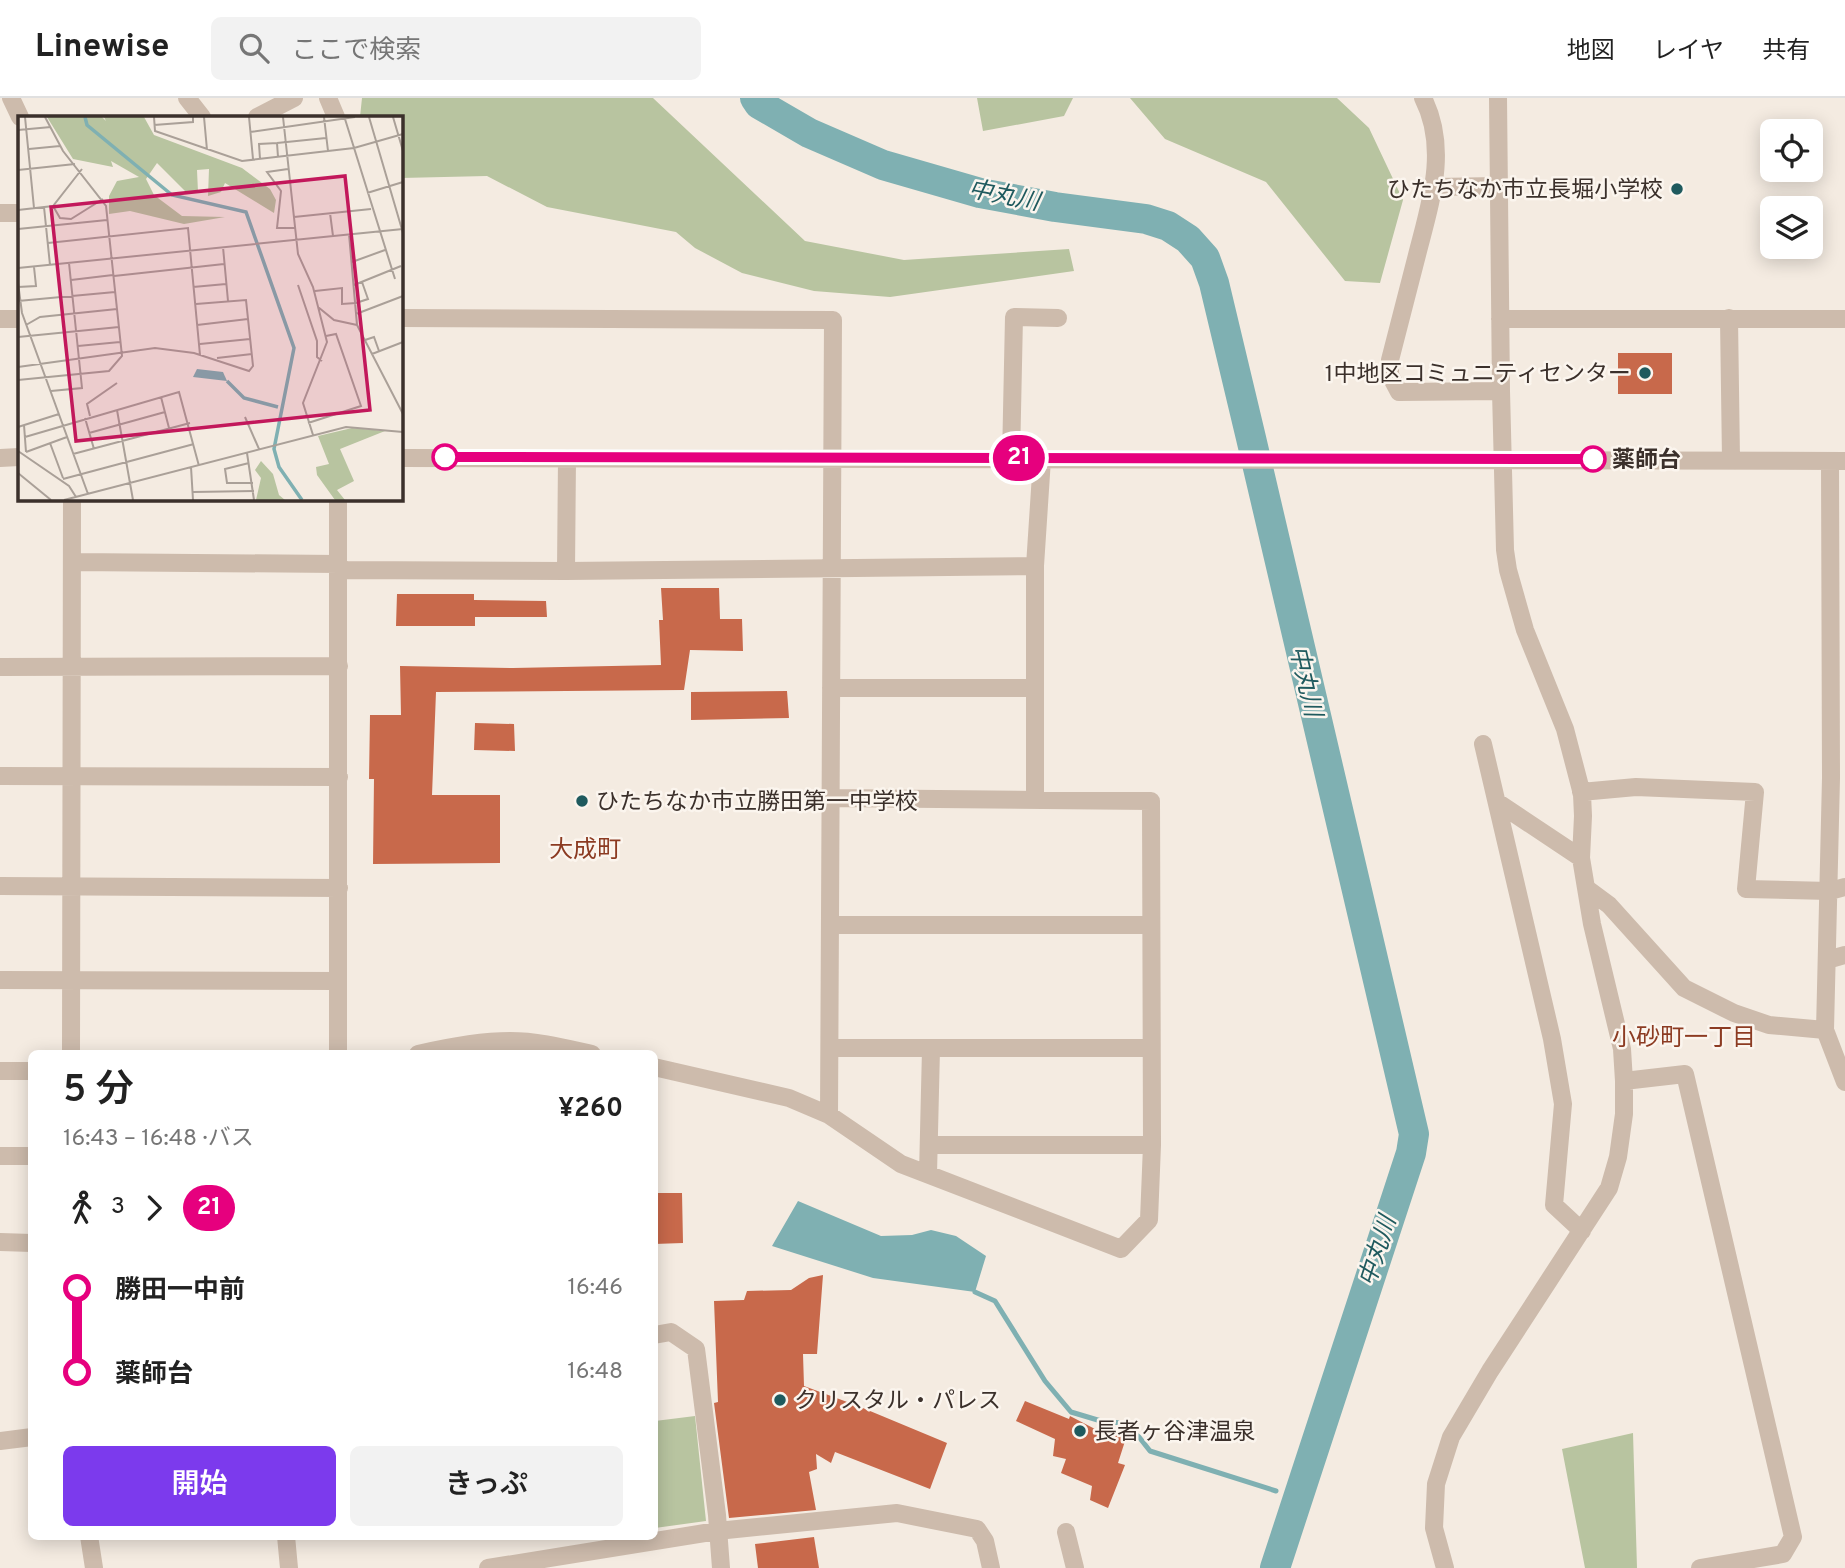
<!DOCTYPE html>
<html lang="ja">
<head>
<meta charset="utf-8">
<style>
	body { margin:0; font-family:Overpass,"Noto Sans JP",sans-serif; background:#f2f2f2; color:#222; height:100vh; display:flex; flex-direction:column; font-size:26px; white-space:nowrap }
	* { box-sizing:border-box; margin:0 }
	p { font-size:23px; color:#767676 }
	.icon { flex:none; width:38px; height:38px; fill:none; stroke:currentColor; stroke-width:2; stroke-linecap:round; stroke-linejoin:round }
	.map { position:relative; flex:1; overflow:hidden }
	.sheet { position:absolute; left:28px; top:952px; width:630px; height:490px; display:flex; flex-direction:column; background:#fff; border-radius:10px; box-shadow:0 4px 18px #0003 }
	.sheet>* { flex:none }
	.badge { padding:0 14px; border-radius:23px; font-size:24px; line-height:46px }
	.controls { position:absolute; left:1760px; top:21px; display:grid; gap:14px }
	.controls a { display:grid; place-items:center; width:63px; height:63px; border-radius:10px; background:#fff; box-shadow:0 4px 18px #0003; font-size:35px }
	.map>.badge { position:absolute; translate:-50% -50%; box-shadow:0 0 0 4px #fff }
	.legs { display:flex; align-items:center; gap:10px; height:77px; padding:0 35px; font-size:23px }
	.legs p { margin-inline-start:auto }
	.headline { display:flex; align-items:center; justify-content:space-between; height:119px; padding:0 35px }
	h1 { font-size:38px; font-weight:600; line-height:52px }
	.cta { display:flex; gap:14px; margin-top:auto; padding:14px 35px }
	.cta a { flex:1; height:80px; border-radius:10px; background:#7c3aed; color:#fff; font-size:28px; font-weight:600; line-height:80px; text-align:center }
	.cta a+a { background:#f2f2f2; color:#222 }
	ul { padding:0 35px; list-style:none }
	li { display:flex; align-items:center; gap:24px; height:84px; font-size:26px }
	li i { display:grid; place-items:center; width:10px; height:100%; margin:0 9px; background:currentColor }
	li i::after { content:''; width:18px; height:18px; margin:-9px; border:5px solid; border-radius:50%; background:#fff }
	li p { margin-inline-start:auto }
	li:first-child i { background:linear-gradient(#0000 50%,currentColor 0) }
	li:last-child i { background:linear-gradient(currentColor 50%,#0000 0) }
	header { display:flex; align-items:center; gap:42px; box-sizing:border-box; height:98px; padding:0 35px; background:#fff; border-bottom:2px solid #e0e0e0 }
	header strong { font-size:33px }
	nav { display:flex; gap:38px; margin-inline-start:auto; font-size:24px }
	.search { width:490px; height:63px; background:#f2f2f2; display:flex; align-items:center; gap:18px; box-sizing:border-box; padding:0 24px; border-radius:10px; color:#767676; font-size:26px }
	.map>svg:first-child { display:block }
	.green { fill:#b8c4a0 }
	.water { fill:#7fb0b2 }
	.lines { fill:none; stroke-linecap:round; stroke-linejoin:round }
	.stream { stroke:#7fb0b2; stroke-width:5 }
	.river { stroke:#7fb0b2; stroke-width:30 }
	.building { fill:#c8694b }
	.minor { stroke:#cdbbac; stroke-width:18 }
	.line-1-casing { stroke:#fff; stroke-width:16 }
	.line-1 { stroke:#e6007e; stroke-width:10 }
	.poi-dot { fill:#1f5a5e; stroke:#fbf5ee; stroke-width:2.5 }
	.stop-1-dot { fill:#fff; stroke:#e6007e; stroke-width:3.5 }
	.labels { text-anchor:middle; stroke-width:5; stroke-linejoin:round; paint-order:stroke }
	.poi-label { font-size:23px; fill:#3b302b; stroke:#fbf5ee; text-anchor:start }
	.stop-label { font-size:23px; font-weight:bold; fill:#3b302b; stroke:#fbf5ee; text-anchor:start }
	.water-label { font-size:24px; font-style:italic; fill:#1f5a5e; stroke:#fbf5ee }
	.neighbourhood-label { font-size:24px; fill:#8c3b22; stroke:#fbf5ee }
	.inset-river { fill:none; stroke:#7fb0b2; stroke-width:3.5 }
	.inset-road { fill:none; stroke:#aaa098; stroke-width:2 }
	.view { fill:#c2185b; fill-opacity:0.15; stroke:#c2185b; stroke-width:3.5 }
	.inset-edge { fill:none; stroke:#3b302b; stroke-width:3.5 }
</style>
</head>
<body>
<header>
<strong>Linewise</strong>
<div class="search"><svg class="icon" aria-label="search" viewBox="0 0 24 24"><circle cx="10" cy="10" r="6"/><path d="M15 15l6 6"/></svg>ここで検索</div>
<nav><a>地図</a><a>レイヤ</a><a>共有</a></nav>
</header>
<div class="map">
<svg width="1845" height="1470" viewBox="0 0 1845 1470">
	<rect width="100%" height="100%" fill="#f4ebe1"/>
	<path class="green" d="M 362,0 L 653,0 L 805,143 L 904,162 L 1069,151 L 1074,173 L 890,199 L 814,193 L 742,175 L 695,150 L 676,134 L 547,109 L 487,78 L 401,80 L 401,19 L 360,19 Z
		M 977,0 L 1073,0 L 1064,18 L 983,33 Z
		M 1130,0 L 1337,0 L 1369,30 L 1403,102 L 1380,185 L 1345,183 L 1266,84 L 1165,41 Z
		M 695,1318 L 706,1423 L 655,1430 L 655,1323 Z
		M 1633,1335 L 1637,1470 L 1585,1470 L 1562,1351 Z"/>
	<path class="water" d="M 798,1103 L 881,1138 L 912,1137 L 931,1132 L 956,1138 L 986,1158 L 975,1194 L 873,1180 L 772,1148 Z"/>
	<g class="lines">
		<path class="stream" d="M 975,1194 L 995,1203 L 1045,1283 L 1071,1314 L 1101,1323 L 1121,1325 L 1139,1339 L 1150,1353 L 1276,1393"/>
		<path class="river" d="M 755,0 L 759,6 L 809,35 L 883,67 L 980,95 L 1055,109 L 1146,121 L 1168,128 L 1188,141 L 1205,160 L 1214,185 L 1251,340 L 1414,1036 L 1411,1055 L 1275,1470"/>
	</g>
	<path class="building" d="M 1618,255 L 1672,255 L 1672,296 L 1618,296 Z
		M 661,490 L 719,490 L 720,521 L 742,521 L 743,553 L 690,552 L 684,592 L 436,594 L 432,697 L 500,697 L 500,765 L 373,766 L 374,681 L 369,681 L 370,617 L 401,617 L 400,568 L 513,570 L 661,567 L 659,522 L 663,522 Z
		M 397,496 L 474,496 L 474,502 L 546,503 L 547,519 L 475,519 L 475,528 L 396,528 Z
		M 787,593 L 789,620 L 691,622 L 691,594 Z
		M 475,625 L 514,626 L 515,653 L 474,652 Z
		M 654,1095 L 682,1095 L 683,1145 L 654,1146 Z
		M 823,1177 L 817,1256 L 803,1256 L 804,1288 L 858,1308 L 947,1345 L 930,1391 L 835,1354 L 831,1365 L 816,1356 L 817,1371 L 809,1374 L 816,1412 L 729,1420 L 714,1305 L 718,1304 L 714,1203 L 744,1202 L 747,1193 L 791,1192 L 809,1180 Z
		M 1025,1303 L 1069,1321 L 1070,1318 L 1095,1331 L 1126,1340 L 1118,1365 L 1125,1367 L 1108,1410 L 1090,1402 L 1092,1388 L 1061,1375 L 1066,1361 L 1053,1358 L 1055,1341 L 1016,1323 Z
		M 814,1439 L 819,1470 L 758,1470 L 755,1446 Z"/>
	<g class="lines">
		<path class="minor" d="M 11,0 L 20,19
			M 187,0 L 202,19
			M 328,0 L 336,19
			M 1423,0 C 1449,51 1430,106 1417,157 C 1408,192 1399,227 1390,262 L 1390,277 L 1399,294 L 1501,293
			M 257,19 L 294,0
			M 1434,89 L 1499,88
			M 0,115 L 19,115
			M 401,220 L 833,222 L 829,1017
			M 1729,220 L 1731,362
			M 0,221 L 19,221
			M 1500,221 L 1845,221
			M 0,360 L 19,359
			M 401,360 L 1845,363
			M 1011,361 L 1014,219 L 1058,220
			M 1830,363 L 1831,680 L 1825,932 L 1845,984
			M 72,464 L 339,466
			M 338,472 L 566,473 L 1035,468
			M 566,473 L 567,360
			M 0,569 L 339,568
			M 831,590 L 1033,590
			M 1483,646 L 1552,941 L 1563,1006 L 1554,1107 L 1582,1133
			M 0,678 L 339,679
			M 1581,694 L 1636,689 L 1755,694 L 1746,791 L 1830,793 L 1845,789
			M 1035,701 L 1035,468 L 1042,361
			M 1497,704 L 1581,760
			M 0,788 L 339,790
			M 1586,790 L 1609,807 L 1684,890 L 1734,915 L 1769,927 L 1825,932
			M 831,827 L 1151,827
			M 1827,862 L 1845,857
			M 0,882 L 338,883
			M 831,950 L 1151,950
			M 71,956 L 72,401
			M 338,956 L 338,401
			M 418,956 C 448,949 479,943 510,943 C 538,943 565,950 592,956
			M 654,969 L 789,1000 L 829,1017 L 901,1066 L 1121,1151 L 1149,1122 L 1152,1047 L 1151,703 L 832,700
			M 0,973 L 32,973
			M 1624,983 L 1685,976 L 1793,1439 L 1783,1456 L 1700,1470
			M 929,1047 L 1152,1047
			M 0,1058 L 32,1058
			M 928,1076 L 931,951
			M 0,1144 L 32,1145
			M 654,1237 L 671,1234 L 696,1251 L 717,1417 L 721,1470
			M 0,1343 L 32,1339
			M 1066,1434 L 1075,1470
			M 89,1438 L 94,1470
			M 286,1438 L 289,1470
			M 488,1470 L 717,1433 L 897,1415 L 977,1431 L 985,1443 L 991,1470
			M 1445,1470 L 1434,1430 L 1436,1386 L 1451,1339 L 1490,1273 L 1609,1090 L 1618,1059 L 1624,1016 L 1624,983 L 1622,951 L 1592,826 L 1581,760 L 1583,718 L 1582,696 L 1565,631 L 1525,532 L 1508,472 L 1505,452 L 1501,293 L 1498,0"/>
	</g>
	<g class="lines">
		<defs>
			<path id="line-1" d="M 445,359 L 1593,361"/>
		</defs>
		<use href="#line-1" class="line-1-casing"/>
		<use href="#line-1" class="line-1"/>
	</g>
	<g class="poi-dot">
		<circle cx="1677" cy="91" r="7"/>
		<circle cx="1645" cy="275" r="7"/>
		<circle cx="582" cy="703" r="7"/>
		<circle cx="780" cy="1302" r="7"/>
		<circle cx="1080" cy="1333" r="7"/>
	</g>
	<g class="stop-1-dot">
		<circle cx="445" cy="359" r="12"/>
		<circle cx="1593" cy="361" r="12"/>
	</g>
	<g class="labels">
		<g class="poi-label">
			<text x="1663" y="99" text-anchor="end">ひたちなか市立長堀小学校</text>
			<text x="1631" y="283" text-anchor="end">1中地区コミュニティセンター</text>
			<text x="596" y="711">ひたちなか市立勝田第一中学校</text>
			<text x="794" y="1310">クリスタル・パレス</text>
			<text x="1094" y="1341">長者ヶ谷津温泉</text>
		</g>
		<g class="stop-label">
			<text x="1612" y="369">薬師台</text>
		</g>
		<g class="water-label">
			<text transform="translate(1004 97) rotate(11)" y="8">中丸川</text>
			<text transform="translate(1306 583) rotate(77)" y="8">中丸川</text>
			<text transform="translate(1377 1153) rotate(-72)" y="8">中丸川</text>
		</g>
		<g class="neighbourhood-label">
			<text x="585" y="759">大成町</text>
			<text x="1684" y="947">小砂町一丁目</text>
		</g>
	</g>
	<g transform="translate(18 18)">
		<rect width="385" height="385" fill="#f4ebe1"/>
		<path d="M 29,1 L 84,1 L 88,5 L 86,1 L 126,1 L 136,19 L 224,52 L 252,73 L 258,84 L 256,97 L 207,67 L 203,76 L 190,80 L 191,53 L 179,54 L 180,76 L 169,77 L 139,47 L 128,63 L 136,79 L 164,100 L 207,101 L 166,108 L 112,95 L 91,98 L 91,80 L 99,65 L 121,61 L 93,45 L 95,51 L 55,43 ZM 334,312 L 367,315 L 322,333 L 336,365 L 319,374 L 327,384 L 317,384 L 299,359 L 298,351 L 311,348 L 300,320 ZM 243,345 L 255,358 L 261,379 L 267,384 L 238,384 L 243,362 L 237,354 Z" fill="#b8c4a0"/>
		<path d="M 179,253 L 205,256 L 209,265 L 175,261 Z" fill="#7fb0b2"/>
		<path class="inset-river" d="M 67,1 L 69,9 L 154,79 L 228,96 L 276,232 L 256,333 L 261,351 L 284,384M 209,265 L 226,282 L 260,291"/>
		<path class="inset-road" d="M 7,1 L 16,92M 136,1 L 137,15 L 224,45 L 336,32 L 385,18M 186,1 L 189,34M 231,1 L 235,43M 265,1 L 280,138 L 295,171 L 309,226 L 285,287 L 295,319M 306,1 L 310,35M 351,1 L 385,117M 375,1 L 385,35M 327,3 L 377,163M 136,9 L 175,6 L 175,1M 0,14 L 33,11M 232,16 L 337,1M 259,27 L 308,22M 11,33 L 42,30M 242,43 L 241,28 L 259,27 L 260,41M 270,53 L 249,56 L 263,75 L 259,112 L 277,112M 0,54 L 57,48M 349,77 L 385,66M 35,90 L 42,102 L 53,103 L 85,83M 26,91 L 32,149M 0,94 L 35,90 L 64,53M 312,97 L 315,120M 276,101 L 353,93M 0,113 L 89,104M 331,118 L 339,209 L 385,298M 30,127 L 170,112 L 182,239M 205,131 L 210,185M 334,146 L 367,134M 0,152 L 385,113M 96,160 L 206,148M 53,164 L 95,159M 0,167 L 4,197 L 70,378M 280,169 L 299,225 L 299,241 L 304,245M 336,169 L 383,150M 0,171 L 18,170 L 16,151M 175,171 L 208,168M 297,175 L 324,172 L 324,188 L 338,187 L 350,183 L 344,166M 0,185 L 97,176M 300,191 L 316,204 L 339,209M 338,198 L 385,180M 8,209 L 22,201 L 99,193M 179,209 L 230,203M 0,221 L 101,211M 347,224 L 356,221 L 361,235M 182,228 L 232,223M 60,230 L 102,226M 354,238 L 385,226M 199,242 L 234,238M 0,251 L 137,232 L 176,237 L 231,255 L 235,250 L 228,184 L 178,188M 0,264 L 91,255 L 104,240 L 88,90 L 45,35 L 27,1M 33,275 L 64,272 L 51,147M 143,281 L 151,312M 99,294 L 115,384M 72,300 L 69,288 L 99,267M 227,301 L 241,333M 67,302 L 76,333M 290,307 L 343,290 L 318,218 L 308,220M 6,309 L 8,336M 0,311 L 41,298M 71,317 L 147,296M 7,321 L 161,276 L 181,350M 32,327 L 45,362M 0,335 L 51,370 L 58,381M 8,336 L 49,321M 229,337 L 236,384M 55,338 L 172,307M 231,347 L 207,353 L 209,367 L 235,367M 173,351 L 175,384M 0,357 L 33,384M 45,363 L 176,328M 175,376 L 236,375M 46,384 L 328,311 L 385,316"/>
		<path class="view" d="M 327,60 L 352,294 L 58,325 L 33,91 Z"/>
		<rect width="385" height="385" class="inset-edge"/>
	</g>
</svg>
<div class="controls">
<a><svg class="icon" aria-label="locate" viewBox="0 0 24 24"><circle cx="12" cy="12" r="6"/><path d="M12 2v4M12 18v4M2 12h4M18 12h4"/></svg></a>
<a><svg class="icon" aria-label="layers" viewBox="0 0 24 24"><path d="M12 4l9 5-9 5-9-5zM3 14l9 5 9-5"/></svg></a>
</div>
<b class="badge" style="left:1019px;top:360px;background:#e6007e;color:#fff">21</b>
<section class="sheet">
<div class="headline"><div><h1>5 分</h1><p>16:43 – 16:48 · バス</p></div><b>¥260</b></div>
<div class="legs"><svg class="icon" aria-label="walk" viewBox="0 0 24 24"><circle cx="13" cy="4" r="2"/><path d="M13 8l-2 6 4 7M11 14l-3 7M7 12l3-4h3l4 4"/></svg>3<svg class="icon" aria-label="forward" viewBox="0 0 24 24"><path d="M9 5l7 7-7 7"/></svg><b class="badge" style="background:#e6007e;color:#fff">21</b></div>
<ul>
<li><i style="color:#e6007e"></i><b>勝田一中前</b><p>16:46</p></li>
<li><i style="color:#e6007e"></i><b>薬師台</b><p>16:48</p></li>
</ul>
<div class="cta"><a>開始</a><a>きっぷ</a></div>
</section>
</div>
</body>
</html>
